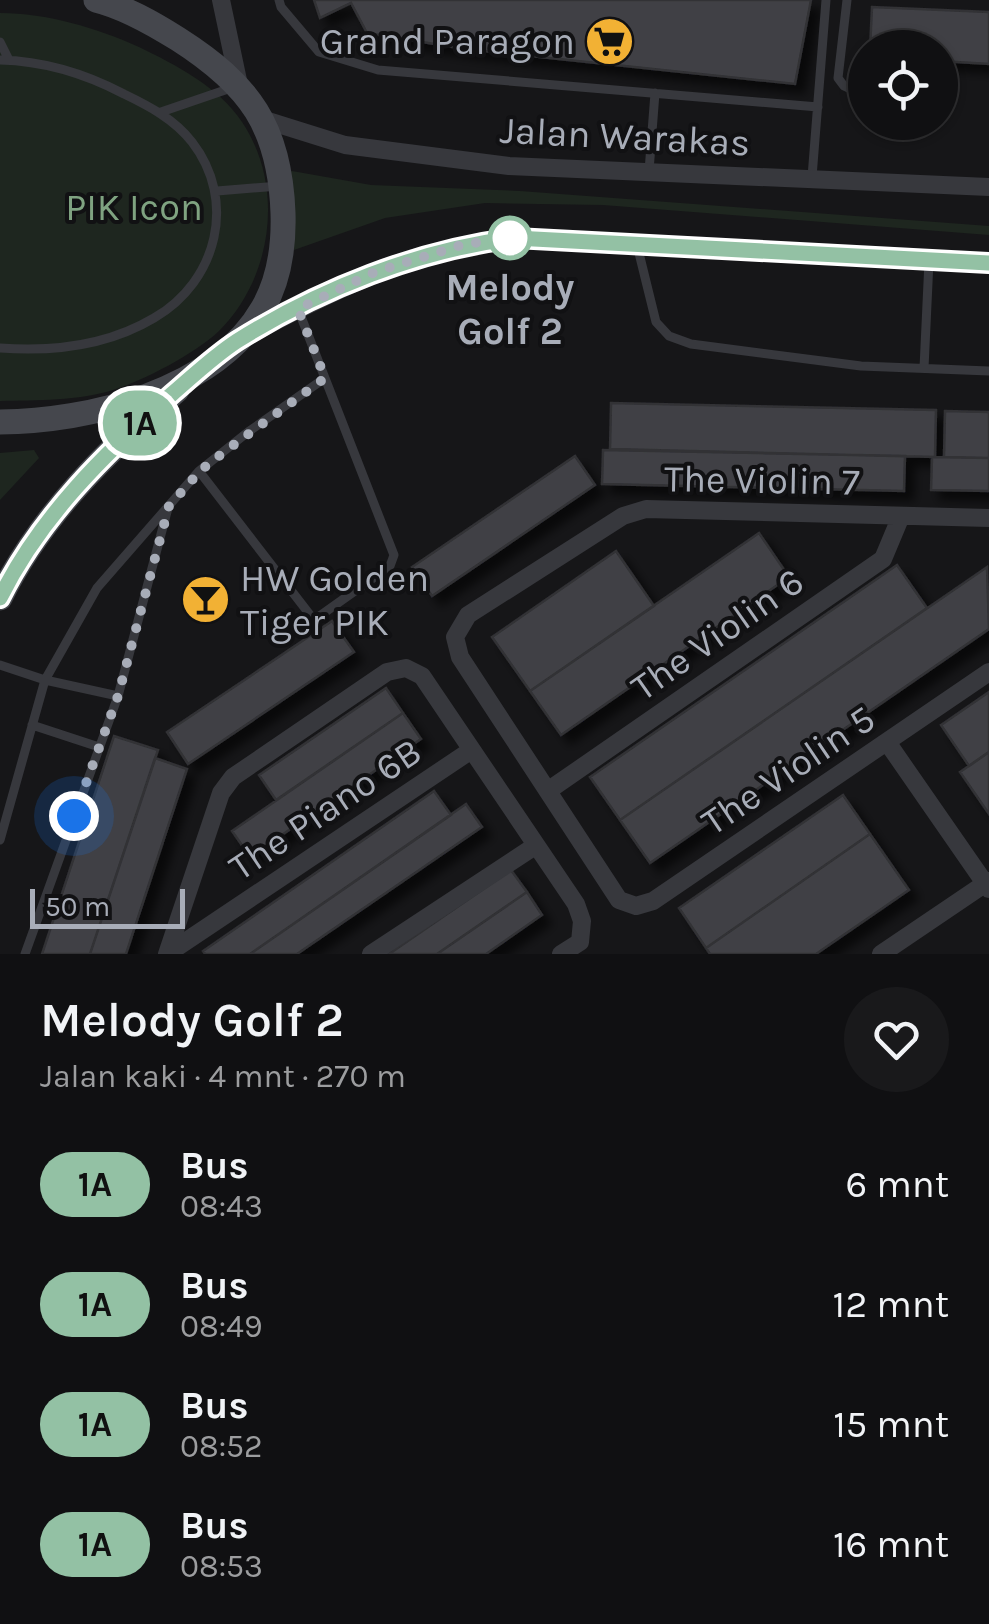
<!DOCTYPE html>
<html lang="id">
<head>
<meta charset="utf-8">
<style>
	body { margin:0; font-family:Karla,sans-serif; background:#19191b; color:#f1f3f6; height:100vh; display:flex; flex-direction:column; font-size:38px; white-space:nowrap }
	* { box-sizing:border-box; margin:0 }
	p { font-size:32px; color:#9c9d9f }
	.icon { flex:none; width:55px; height:55px; fill:none; stroke:currentColor; stroke-width:2; stroke-linecap:round; stroke-linejoin:round }
	.map { position:relative; height:954px; overflow:hidden }
	.side { display:flex; flex-direction:column; background:#101012; flex:1 }
	.side>* { flex:none }
	.badge { padding:0 20px; border-radius:32px; font-size:35px; line-height:65px }
	.tools { position:absolute; left:848px; top:30px; display:grid; gap:20px }
	.tools a { display:grid; place-items:center; width:110px; height:110px; border-radius:50%; background:#101012; box-shadow:0 2px 8px #0004,0 0 0 2px #303032; font-size:50px }
	.scale { position:absolute; left:30px; bottom:25px; width:155px; box-sizing:border-box; padding-left:10px; border:5px solid #a8adb8; border-top:0; font-size:28px; line-height:35px; white-space:nowrap; color:#a8adb8; -webkit-text-stroke:8px #111113; paint-order:stroke }
	.you { position:absolute; width:50px; height:50px; margin:-25px; border:8px solid #fff; border-radius:50%; background:#1a73e8; box-shadow:0 0 0 15px #1a73e833 }
	.map>.badge { position:absolute; translate:-50% -50%; box-shadow:0 0 0 5px #fff }
	.round { display:grid; place-items:center; flex:none; width:105px; height:105px; border-radius:52px; background:#19191b }
	.summary { display:flex; align-items:center; justify-content:space-between; height:170px; padding:0 40px }
	h1 { font-size:48px; font-weight:600; line-height:75px }
	ul { padding:0; list-style:none }
	li { display:flex; align-items:center; gap:30px; height:120px; padding:0 40px }
	li div { flex:1 }
	li b { display:block; font-size:38px }
	li em { font-style:normal }
	li .badge { min-width:110px; font-weight:700; text-align:center }
	.map>svg:first-child { display:block }
	.green { fill:#1e261f }
	.building { fill:#404145; stroke:#303034; stroke-width:2.5; filter:url(#shadow) }
	.lines { fill:none; stroke-linecap:round; stroke-linejoin:round }
	.lane { stroke:#37383d; stroke-width:9 }
	.street { stroke:#37383d; stroke-width:18 }
	.secondary { stroke:#45474d; stroke-width:25 }
	.line-casing { stroke:#fff; stroke-width:22 }
	.line { stroke:#93c1a4; stroke-width:15 }
	.walk { stroke:#a8adb8; stroke-width:10; stroke-dasharray:0 18 }
	.stop-dot { fill:#fff; stroke:#93c1a4; stroke-width:5 }
	.labels { text-anchor:middle; stroke-width:8; stroke-linejoin:round; paint-order:stroke }
	.poi-label { font-size:38px; fill:#a8adb8; stroke:#111113; text-anchor:end }
	.street-label { font-size:38px; fill:#a8adb8; stroke:#111113 }
	.park-label { font-size:38px; fill:#7fa381; stroke:#111113 }
	.stop-label { font-size:38px; font-weight:bold; fill:#a8adb8; stroke:#111113 }
</style>
</head>
<body>
<div class="map">
<svg width="989" height="954" viewBox="0 0 989 954">
	<defs>
		<filter id="shadow"><feDropShadow dx="9" dy="9" stdDeviation="5" flood-color="#0009"/></filter>
	</defs>
	<rect width="100%" height="100%" fill="#161618"/>
	<path class="green" d="M 0,13 C 47,13 97,28 139,47 C 176,65 219,87 242,122 C 285,186 273,277 219,331 C 196,353 143,381 113,390 C 78,401 37,400 0,401 Z
		M 292,171 L 371,185 L 520,191 L 989,226 L 989,235 L 603,205 L 485,203 L 385,218 L 294,250 L 289,247 L 286,174 Z
		M 34,450 L 39,458 L 0,500 L 0,453 Z"/>
	<path class="building" d="M 314,0 L 811,0 L 795,84 L 465,49 L 367,33 L 351,3 L 320,18 Z
		M 872,7 L 989,12 L 989,64 L 940,61 L 940,48 L 870,48 Z
		M 611,403 L 936,410 L 935,457 L 610,449 Z
		M 945,411 L 989,412 L 989,458 L 944,457 Z
		M 603,450 L 905,456 L 904,491 L 602,484 Z
		M 575,456 L 595,485 L 432,596 L 412,567 Z
		M 932,457 L 989,458 L 989,491 L 931,490 Z
		M 759,533 L 789,577 L 561,735 L 530,691 Z
		M 616,551 L 654,606 L 530,691 L 492,637 Z
		M 897,565 L 927,608 L 620,820 L 590,777 Z
		M 987,567 L 989,629 L 650,863 L 620,820 Z
		M 332,621 L 354,652 L 188,764 L 167,732 Z
		M 386,688 L 403,713 L 276,800 L 259,775 Z
		M 989,692 L 989,752 L 969,766 L 941,725 Z
		M 403,713 L 421,739 L 250,857 L 232,831 Z
		M 114,736 L 158,750 L 90,954 L 42,954 Z
		M 989,752 L 989,814 L 960,772 Z
		M 155,758 L 187,769 L 126,954 L 90,954 Z
		M 434,791 L 451,815 L 250,954 L 205,954 L 203,951 Z
		M 843,795 L 870,834 L 706,948 L 679,908 Z
		M 466,804 L 482,827 L 297,954 L 250,954 Z
		M 870,834 L 909,890 L 816,954 L 710,954 L 706,948 Z
		M 511,870 L 527,892 L 437,954 L 389,954 Z
		M 527,892 L 542,915 L 486,954 L 437,954 Z"/>
	<g class="lines">
		<path class="lane" d="M 279,0 L 281,7 L 319,52 L 378,70 L 818,107
			M 847,0 L 838,78 L 844,86 L 859,93
			M 0,42 L 9,60
			M 0,60 C 43,61 86,74 124,94 C 149,106 174,119 192,142 C 237,200 218,281 154,318 C 107,346 54,352 0,348
			M 161,112 L 234,87
			M 649,171 L 655,93
			M 812,177 L 826,0
			M 217,191 L 279,186
			M 637,245 L 656,322 L 669,336 L 691,344 L 861,366 L 989,371
			M 924,368 L 929,261
			M 199,471 L 314,620 L 390,566 L 394,555 L 298,309
			M 0,665 L 45,680 L 118,696 L 168,508
			M 32,725 L 99,747
			M 0,840 L 45,680 L 97,588 L 199,471 L 248,432 L 325,378
			M 25,954 L 118,696"/>
		<path class="street" d="M 221,0 L 239,85
			M 262,119 L 345,145 L 509,166 L 989,187
			M 245,337 C 338,288 410,252 515,238 L 989,263
			M 989,518 L 646,509 L 623,516 L 468,615 L 455,637 L 460,657 L 619,900 L 636,906 L 653,901 L 989,672
			M 887,742 L 989,889
			M 549,790 L 883,559 L 901,516
			M 167,954 L 221,793 L 233,777 L 387,672 L 406,668 L 422,676 L 576,904 L 582,921 L 580,942 L 561,954
			M 167,954 L 470,751
			M 371,954 L 535,846
			M 881,954 L 989,881"/>
		<path class="secondary" d="M 0,422 C 88,421 215,392 263,308 C 279,280 284,245 283,213 C 280,127 250,85 178,39 C 154,24 125,7 96,0
			M 0,598 C 41,515 108,450 177,390"/>
	</g>
	<g class="lines">
		<defs>
			<path id="line" d="M 0,598 C 40,517 105,453 172,394 C 193,376 214,356 237,341 C 320,289 418,250 515,238 L 989,263"/>
		</defs>
		<use href="#line" class="line-casing"/>
		<use href="#line" class="line"/>
		<path class="walk" d="M 74,816 L 118,696 L 169,506 L 200,471 L 224,452 L 325,378 L 298,309 L 375,272 L 465,244 L 515,238 L 510,238"/>
	</g>
	<defs>
		<symbol id="supermarket-disc" viewBox="-11 -11 22 22"><circle r="9.5" fill="#f2b134" stroke="#111113"/><path d="M-6-5.5h2.5l.6 2H6L4.5 2H-2.5L-4.4-4H-6ZM-1.5 3.2a1.3 1.3 0 1 0 .1 0ZM3 3.2a1.3 1.3 0 1 0 .1 0Z" fill="#111"/></symbol>
		<symbol id="bar-disc" viewBox="-11 -11 22 22"><circle r="9.5" fill="#f2b134" stroke="#111113"/><path d="M-6-5H6L.8 .8V4.5H3.5V6h-7V4.5H-.8V.8Z" fill="#111"/></symbol>
	</defs>
	<g fill-rule="evenodd">
		<use href="#supermarket-disc" x="582" y="14" width="55" height="55"/>
		<use href="#bar-disc" x="178" y="572" width="55" height="55"/>
	</g>
	<circle class="stop-dot" cx="510" cy="238" r="20"/>
	<g class="labels">
		<g class="poi-label">
			<text x="575" y="54">Grand Paragon</text>
			<text x="240" y="591" text-anchor="start">HW Golden<tspan x="240" dy="44">Tiger PIK</tspan></text>
		</g>
		<g class="street-label">
			<text transform="translate(625 136) rotate(3)" y="13">Jalan Warakas</text>
			<text transform="translate(762 480) rotate(1)" y="13">The Violin 7</text>
			<text transform="translate(717 634) rotate(-35)" y="13">The Violin 6</text>
			<text transform="translate(788 770) rotate(-34)" y="13">The Violin 5</text>
			<text transform="translate(325 809) rotate(-34)" y="13">The Piano 6B</text>
		</g>
		<g class="park-label">
			<text x="134" y="220">PIK Icon</text>
		</g>
		<g class="stop-label">
			<text x="510" y="300">Melody<tspan x="510" dy="44">Golf 2</tspan></text>
		</g>
	</g>
</svg>
<div class="tools">
<a><svg class="icon" aria-label="locate" viewBox="0 0 24 24"><circle cx="12" cy="12" r="6"/><path d="M12 2v4M12 18v4M2 12h4M18 12h4"/></svg></a>
</div>
<div class="scale">50 m</div>
<div class="you" style="left:74px;top:816px"></div>
<b class="badge" style="left:140px;top:423px;background:#93c1a4;color:#111">1A</b>
</div>
<section class="side">
<div class="summary"><div><h1>Melody Golf 2</h1><p>Jalan kaki · 4 mnt · 270 m</p></div><a class="round"><svg class="icon" aria-label="heart" viewBox="0 0 24 24"><path d="M12 20l-8-8c-3-5 5-10 8-4 3-6 11-1 8 4z"/></svg></a></div>
<ul>
<li><span class="badge" style="background:#93c1a4;color:#111">1A</span><div><b>Bus</b><p>08:43</p></div><em>6 mnt</em></li>
<li><span class="badge" style="background:#93c1a4;color:#111">1A</span><div><b>Bus</b><p>08:49</p></div><em>12 mnt</em></li>
<li><span class="badge" style="background:#93c1a4;color:#111">1A</span><div><b>Bus</b><p>08:52</p></div><em>15 mnt</em></li>
<li><span class="badge" style="background:#93c1a4;color:#111">1A</span><div><b>Bus</b><p>08:53</p></div><em>16 mnt</em></li>
</ul>
</section>
</body>
</html>
